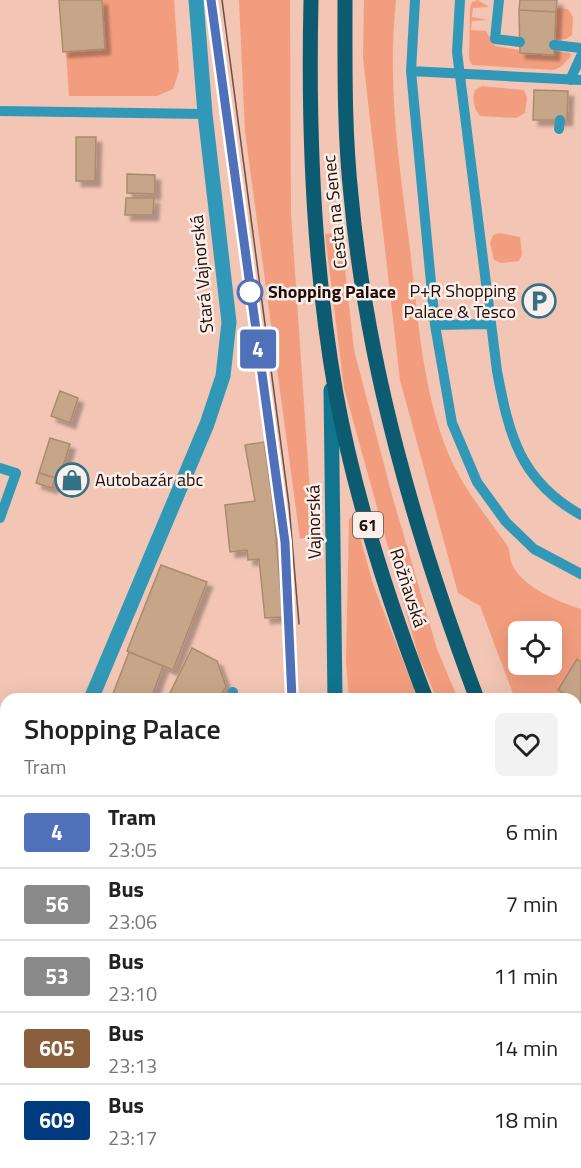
<!DOCTYPE html>
<html lang="en">
<head>
<meta charset="utf-8">
<style>
	body { margin:0; font-family:"Titillium Web",sans-serif; background:#f2f2f2; color:#222; height:100vh; display:flex; flex-direction:column; font-size:22px; white-space:nowrap }
	* { box-sizing:border-box; margin:0 }
	p { font-size:20px; color:#767676 }
	.icon { flex:none; width:33px; height:33px; fill:none; stroke:currentColor; stroke-width:2; stroke-linecap:round; stroke-linejoin:round }
	.map { position:relative; flex:1; overflow:hidden }
	.details { position:absolute; left:0px; top:693px; width:582px; height:476px; display:flex; flex-direction:column; background:#fff; border-radius:18px 18px 0 0; box-shadow:0 6px 24px #0002 }
	.details>* { flex:none }
	.badge { padding:0 12px; border-radius:4px; font-size:21px; line-height:39px }
	.controls { position:absolute; left:508px; top:621px; display:grid; gap:12px }
	.controls a { display:grid; place-items:center; width:54px; height:54px; border-radius:9px; background:#fff; box-shadow:0 6px 24px #0002; font-size:30px }
	.map>.badge { position:absolute; translate:-50% -50%; box-shadow:0 0 0 3px #fff }
	.round { display:grid; place-items:center; flex:none; width:63px; height:63px; border-radius:9px; background:#f2f2f2 }
	.overview { display:flex; align-items:center; justify-content:space-between; height:102px; padding:0 24px }
	h1 { font-size:28px; font-weight:600; line-height:45px }
	ul { padding:0; list-style:none }
	li { display:flex; align-items:center; gap:18px; height:72px; padding:0 24px; border-top:2px solid #e0e0e0 }
	li div { flex:1 }
	li b { display:block; font-size:22px }
	li em { font-style:normal }
	li .badge { min-width:66px; font-weight:700; text-align:center }
	.map>svg:first-child { display:block }
	.green { fill:#f29e7e; fill-rule:evenodd }
	.building { fill:#c7a588; stroke:#ac8a6e; stroke-width:1.5; filter:url(#shadow) }
	.lines { fill:none; stroke-linecap:round; stroke-linejoin:round }
	.lane { stroke:#3298b7; stroke-width:10 }
	.street { stroke:#3298b7; stroke-width:15 }
	.secondary { stroke:#11758f; stroke-width:15 }
	.primary { stroke:#0d5b70; stroke-width:15 }
	.tram { stroke:#694f45; stroke-width:1.5 }
	.line-casing { stroke:#fff; stroke-width:14 }
	.line { stroke:#5071b9; stroke-width:9 }
	.stop-dot { fill:#fff; stroke:#5071b9; stroke-width:3 }
	.labels { text-anchor:middle; stroke-width:5; stroke-linejoin:round; paint-order:stroke }
	.shield { fill:#fceee8; stroke:#60514b; stroke-width:1.5 }
	.shield-label { font-size:16px; font-weight:bold; fill:#1d0e08 }
	.street-label { font-size:18px; fill:#1d0e08; stroke:#fceee8 }
	.poi-label { font-size:18px; fill:#1d0e08; stroke:#fceee8; text-anchor:end }
	.stop-label { font-size:18px; font-weight:bold; fill:#1d0e08; stroke:#fceee8; text-anchor:start }
</style>
</head>
<body>
<div class="map">
<svg width="581" height="1168" viewBox="0 0 581 1168">
	<defs>
		<filter id="shadow"><feDropShadow dx="5.5" dy="5.5" stdDeviation="1.5" flood-color="#0004"/></filter>
	</defs>
	<rect width="100%" height="100%" fill="#f2c5b4"/>
	<path class="green" d="M 102,0 L 174,0 L 179,71 L 173,89 L 157,96 L 69,96 L 66,52 L 105,49 Z
		M 239,0 L 290,0 L 291,213 L 313,536 L 300,539 L 245,132 Z
		M 364,0 L 396,0 C 387,86 399,163 410,249 C 418,318 422,388 448,453 C 462,487 486,515 507,545 C 511,551 509,560 513,566 C 524,588 559,602 581,609 L 581,733 L 576,734 L 576,699 L 515,699 L 480,606 L 458,593 L 400,380 L 363,58 ZM 519,632 L 552,632 L 552,664 L 519,664 Z
		M 478,0 L 489,7 L 473,8 L 472,17 L 488,20 L 472,21 L 471,30 L 486,31 L 495,46 L 520,50 L 520,53 L 554,55 L 554,51 L 570,53 L 571,56 L 562,66 L 554,70 L 472,65 L 469,59 L 470,9 L 472,2 Z
		M 556,8 L 568,9 L 573,17 L 572,35 L 566,39 L 555,40 Z
		M 482,86 L 524,90 L 527,98 L 525,113 L 516,118 L 480,116 C 473,108 472,99 475,90 Z
		M 341,233 L 354,350 L 392,495 L 437,649 L 458,699 L 437,699 L 418,655 L 344,388 L 325,234 Z
		M 499,233 L 520,237 L 522,254 L 519,261 L 501,263 L 494,260 L 490,243 L 493,235 Z
		M 354,515 L 373,584 L 418,699 L 349,699 L 346,661 L 349,519 Z"/>
	<path class="building" d="M 59,0 L 102,0 L 105,49 L 63,52 Z
		M 520,0 L 557,0 L 556,12 L 519,10 Z
		M 519,10 L 556,12 L 554,55 L 520,53 Z
		M 534,90 L 568,91 L 567,120 L 533,120 Z
		M 76,137 L 96,137 L 95,181 L 76,181 Z
		M 127,174 L 155,175 L 155,194 L 127,193 Z
		M 126,198 L 154,198 L 153,215 L 125,215 Z
		M 60,391 L 78,398 L 70,423 L 51,416 Z
		M 50,438 L 70,444 L 59,479 L 39,473 Z
		M 264,442 L 273,505 L 283,617 L 265,618 L 259,559 L 248,560 L 247,550 L 230,552 L 225,505 L 255,501 L 245,445 Z
		M 39,473 L 55,478 L 52,488 L 36,483 Z
		M 161,565 L 207,582 L 173,670 L 127,651 Z
		M 192,648 L 217,661 L 226,686 L 219,699 L 167,699 Z
		M 129,652 L 163,666 L 151,699 L 111,699 Z
		M 577,659 L 581,662 L 581,703 L 558,690 Z
		M 33,1162 L 62,1162 L 62,1168 L 33,1168 Z
		M 101,1162 L 148,1162 L 148,1168 L 101,1168 Z
		M 188,1162 L 226,1162 L 226,1168 L 188,1168 Z
		M 445,1162 L 562,1162 L 565,1168 L 445,1168 Z"/>
	<g class="lines">
		<path class="lane" d="M 415,0 L 411,71 L 435,325 L 452,423 L 477,482 L 506,522 L 534,549 L 581,574
			M 460,0 L 457,52 L 497,371 C 509,435 520,481 581,515
			M 499,0 L 495,39 L 520,42
			M 554,45 L 581,48
			M 411,71 L 581,80
			M 570,80 L 581,56
			M 0,111 L 205,114
			M 559,129 L 560,120
			M 435,325 L 491,324
			M 0,468 L 16,473 L 0,518
			M 232,699 L 233,692
			M 576,1126 L 581,1136
			M 81,1162 L 81,1168
			M 169,1168 L 169,1162
			M 430,1168 L 430,1162"/>
		<path class="street" d="M 91,699 L 207,424 L 223,376 L 229,322 L 205,114 L 196,0
			M 576,781 L 581,778
			M 576,825 L 581,822
			M 576,859 L 581,857
			M 0,923 L 6,908"/>
		<path class="secondary" d="M 331,390 L 335,699
			M 376,1162 L 376,1168
			M 334,1168 L 334,1162"/>
		<path class="primary" d="M 311,0 C 308,131 313,265 336,394 C 355,498 388,600 426,699
			M 345,0 C 345,65 344,130 351,195 C 367,369 416,536 477,699
			M 576,751 L 581,751
			M 576,905 L 581,913
			M 576,1002 L 581,1011"/>
		<path class="tram" d="M 211,0 L 285,541 L 292,699
			M 222,0 L 289,505 L 299,624
			M 294,1162 L 294,1168
			M 304,1162 L 304,1168"/>
	</g>
	<g class="lines">
		<defs>
			<path id="line" d="M 211,0 L 285,542 L 292,699"/>
		</defs>
		<use href="#line" class="line-casing"/>
		<use href="#line" class="line"/>
	</g>
	<defs>
		<symbol id="parking-ring" viewBox="-11 -11 22 22"><circle r="9.5" fill="#fceee8" stroke="#327186" stroke-width="1.5"/><path d="M-3.5-5.5H1a3.5 3.5 0 0 1 0 7H-1V5.5H-3.5ZM-1-3.4V-.6H.8a1.4 1.4 0 0 0 0-2.8Z" fill="#327186"/></symbol>
		<symbol id="shop-ring" viewBox="-11 -11 22 22"><circle r="9.5" fill="#fceee8" stroke="#327186" stroke-width="1.5"/><path d="M-5-2.5h2.3a2.7 3.5 0 0 1 5.4 0H5L5.5 6h-11ZM-1.5-2.5h3a1.5 2.3 0 0 0-3 0Z" fill="#327186"/></symbol>
	</defs>
	<g fill-rule="evenodd">
		<use href="#parking-ring" x="520" y="282" width="38" height="38"/>
		<use href="#shop-ring" x="53" y="461" width="38" height="38"/>
	</g>
	<circle class="stop-dot" cx="250" cy="292" r="12"/>
	<g class="labels">
		<rect class="shield" x="353" y="512" width="30" height="26" rx="4.5"/>
		<g class="shield-label">
			<text x="368" y="531">61</text>
		</g>
		<g class="street-label">
			<text transform="translate(335 212) rotate(-96)" y="6">Cesta na Senec</text>
			<text transform="translate(202 274) rotate(-95)" y="6">Stará Vajnorská</text>
			<text transform="translate(314 522) rotate(-91)" y="6">Vajnorská</text>
			<text transform="translate(408 588) rotate(72)" y="6">Rožňavská</text>
		</g>
		<g class="poi-label">
			<text x="516" y="297">P+R Shopping<tspan x="516" dy="21">Palace &amp; Tesco</tspan></text>
			<text x="95" y="486" text-anchor="start">Autobazár abc</text>
		</g>
		<g class="stop-label">
			<text x="268" y="298">Shopping Palace</text>
		</g>
	</g>
</svg>
<div class="controls">
<a><svg class="icon" aria-label="locate" viewBox="0 0 24 24"><circle cx="12" cy="12" r="6"/><path d="M12 2v4M12 18v4M2 12h4M18 12h4"/></svg></a>
</div>
<b class="badge" style="left:258px;top:349px;background:#5071b9;color:#fff">4</b>
<section class="details">
<div class="overview"><div><h1>Shopping Palace</h1><p>Tram</p></div><a class="round"><svg class="icon" aria-label="heart" viewBox="0 0 24 24"><path d="M12 20l-8-8c-3-5 5-10 8-4 3-6 11-1 8 4z"/></svg></a></div>
<ul>
<li><span class="badge" style="background:#5071b9;color:#fff">4</span><div><b>Tram</b><p>23:05</p></div><em>6 min</em></li>
<li><span class="badge" style="background:#898989;color:#fff">56</span><div><b>Bus</b><p>23:06</p></div><em>7 min</em></li>
<li><span class="badge" style="background:#898989;color:#fff">53</span><div><b>Bus</b><p>23:10</p></div><em>11 min</em></li>
<li><span class="badge" style="background:#8b5e3c;color:#fff">605</span><div><b>Bus</b><p>23:13</p></div><em>14 min</em></li>
<li><span class="badge" style="background:#003b80;color:#fff">609</span><div><b>Bus</b><p>23:17</p></div><em>18 min</em></li>
</ul>
</section>
</div>
</body>
</html>
